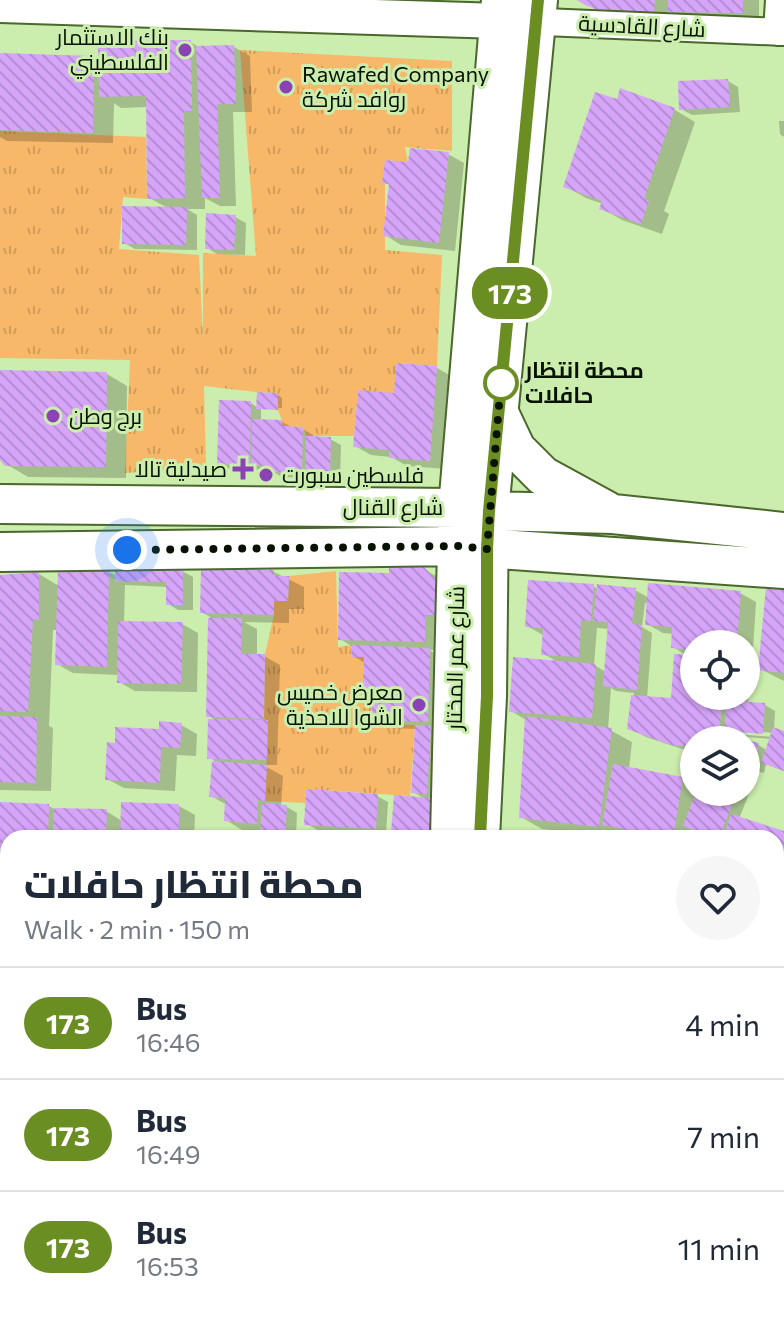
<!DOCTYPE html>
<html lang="en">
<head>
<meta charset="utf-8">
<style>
	body { margin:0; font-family:Commissioner,Cairo,sans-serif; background:#f6f6f7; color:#1f2937; height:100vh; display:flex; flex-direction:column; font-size:30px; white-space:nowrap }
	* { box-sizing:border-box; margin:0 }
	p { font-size:26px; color:#747a83 }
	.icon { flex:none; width:44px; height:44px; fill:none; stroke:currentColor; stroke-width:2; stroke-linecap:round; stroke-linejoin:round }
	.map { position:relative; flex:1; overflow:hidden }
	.side { position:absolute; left:0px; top:830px; width:784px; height:490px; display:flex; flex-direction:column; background:#fff; border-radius:24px 24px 0 0; box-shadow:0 2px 6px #0004 }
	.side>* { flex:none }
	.badge { padding:0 16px; border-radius:26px; font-size:28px; line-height:52px }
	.controls { position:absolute; left:680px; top:630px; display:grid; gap:16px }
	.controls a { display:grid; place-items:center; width:80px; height:80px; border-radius:50%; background:#fff; box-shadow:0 2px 6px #0004; font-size:40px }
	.you { position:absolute; width:40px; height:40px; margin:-20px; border:6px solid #fff; border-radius:50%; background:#1a73e8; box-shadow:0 0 0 12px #1a73e833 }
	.map>.badge { position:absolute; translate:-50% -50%; box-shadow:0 0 0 4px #fff }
	.round { display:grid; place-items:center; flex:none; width:84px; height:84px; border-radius:42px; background:#f6f6f7 }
	.head { display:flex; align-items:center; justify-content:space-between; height:136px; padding:0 24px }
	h1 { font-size:38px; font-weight:800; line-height:60px }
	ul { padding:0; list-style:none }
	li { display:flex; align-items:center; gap:24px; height:112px; padding:0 24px; border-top:2px solid #e0e1e3 }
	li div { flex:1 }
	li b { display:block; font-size:30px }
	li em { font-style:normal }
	li .badge { min-width:88px; font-weight:700; text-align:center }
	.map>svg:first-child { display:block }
	.grass { fill:url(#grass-tufts) }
	.shadow { fill:#0003; fill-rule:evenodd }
	.building { fill:url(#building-back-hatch) }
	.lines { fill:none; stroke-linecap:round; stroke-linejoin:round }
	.minor-casing { stroke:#4a672c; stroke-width:30 }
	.tertiary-casing { stroke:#4a672c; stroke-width:38 }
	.secondary-casing { stroke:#4a672c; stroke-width:42 }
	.minor { stroke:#fff; stroke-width:26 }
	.tertiary { stroke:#fff; stroke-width:34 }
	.secondary { stroke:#fff; stroke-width:38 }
	.line-casing { stroke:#fff; stroke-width:18 }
	.line { stroke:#6b8e23; stroke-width:12 }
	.walk { stroke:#081200; stroke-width:8; stroke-dasharray:0 14.4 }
	.poi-dot { fill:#8a42b4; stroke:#cbedad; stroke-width:3 }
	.stop-dot { fill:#fff; stroke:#6b8e23; stroke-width:4 }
	.labels { text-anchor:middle; stroke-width:6; stroke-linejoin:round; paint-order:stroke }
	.street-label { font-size:22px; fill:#081200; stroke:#cbedad }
	.poi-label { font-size:22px; fill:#081200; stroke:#cbedad; text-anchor:end }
	.stop-label { font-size:22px; font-weight:bold; fill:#081200; stroke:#cbedad; text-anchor:start }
</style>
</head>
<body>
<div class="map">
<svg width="784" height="1319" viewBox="0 0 784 1319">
	<defs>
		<pattern id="grass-tufts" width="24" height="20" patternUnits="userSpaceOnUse" patternTransform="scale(2)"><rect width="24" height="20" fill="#f7b869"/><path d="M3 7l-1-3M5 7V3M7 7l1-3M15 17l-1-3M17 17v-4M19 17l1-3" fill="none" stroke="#d29d59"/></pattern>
		<pattern id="building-back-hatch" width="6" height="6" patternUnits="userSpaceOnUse" patternTransform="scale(2)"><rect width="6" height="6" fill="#d6a5f9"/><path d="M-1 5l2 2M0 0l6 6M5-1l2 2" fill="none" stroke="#b68dd4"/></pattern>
	</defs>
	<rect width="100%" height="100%" fill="#cbedad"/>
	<path class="grass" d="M 240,50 L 452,61 L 452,151 L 405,147 L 408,162 L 385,160 L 385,250 L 442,255 L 437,366 L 396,363 L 396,396 L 358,390 L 354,436 L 306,436 L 303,427 L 282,426 L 282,420 L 278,410 L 278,393 L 257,392 L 204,386 L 206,468 L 125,473 L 130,360 L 0,358 L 0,131 L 146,137 L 147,199 L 123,197 L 119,249 L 199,255 L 203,339 L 203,253 L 256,256 Z
		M 336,571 L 338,647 L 352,645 L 351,657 L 364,657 L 362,695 L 372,696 L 371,723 L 415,725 L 410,796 L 306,789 L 305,803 L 265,801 L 268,721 L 264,719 L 265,654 L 274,615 L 274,601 L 288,601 L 289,576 Z
		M 776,875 L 784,878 L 784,998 L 783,998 L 784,1067 L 776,1069 Z"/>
	<path class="shadow" d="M 581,0 L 759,0 L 759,21 L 686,20 L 670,11 L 670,21 L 603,14 Z
		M 190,42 L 201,48 L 234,47 L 250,56 L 252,112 L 233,112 L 236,206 L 220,206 L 205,198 L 205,209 L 187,209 L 197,215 L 197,250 L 135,249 L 124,243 L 168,208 L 149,198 L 148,107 L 121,108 L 114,103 L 113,143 L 7,141 L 0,137 L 0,55 L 94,58 L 100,61 Z
		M 728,81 L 738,87 L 740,112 L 692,115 L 681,109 Z
		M 622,91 L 675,110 L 695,122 L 664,211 L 669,214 L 662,234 L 622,220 L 601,208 L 603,204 L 586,198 L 565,186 L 618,102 Z
		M 779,121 L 784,121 L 784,137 L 780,134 Z
		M 448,154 L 464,163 L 455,251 L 401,245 L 385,235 L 391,186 L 384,182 L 410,165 Z
		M 235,217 L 246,223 L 245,255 L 217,254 L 207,248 Z
		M 398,365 L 437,368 L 453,377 L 446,469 L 407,466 L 391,457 L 371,455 L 355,446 L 396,395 Z
		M 0,372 L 107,374 L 127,386 L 126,478 L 28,477 L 6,464 L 0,457 Z
		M 278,395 L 282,398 L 282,408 L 261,407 L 261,421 L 282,422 L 294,428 L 303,429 L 313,435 L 313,438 L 330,439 L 341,445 L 340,481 L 318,480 L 312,477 L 312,478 L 282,477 L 270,470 L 229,469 L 219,463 L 251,403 L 258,408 Z
		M 423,569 L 440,578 L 440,650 L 429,650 L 446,659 L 441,838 L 388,838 L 406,837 L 394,830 L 425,799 L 413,792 L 416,729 L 389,728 L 373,719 L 374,700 L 364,695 L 365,663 L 353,656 L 353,647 L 340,639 L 391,575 Z
		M 182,571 L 193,577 L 193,610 L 178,610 L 168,604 L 168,587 L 125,585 L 124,623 L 182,624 L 198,633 L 197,692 L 135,691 L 119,682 L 119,675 L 73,673 L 57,664 L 58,630 L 53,630 L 49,726 L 53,728 L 51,791 L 0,790 L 0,577 L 39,574 L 59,586 L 109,572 L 117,576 Z
		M 274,572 L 304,587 L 304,609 L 289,609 L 289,623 L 244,622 L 257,629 L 257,656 L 264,656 L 280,665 L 277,765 L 263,765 L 283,776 L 281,807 L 287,807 L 297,813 L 296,838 L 262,838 L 263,831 L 242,830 L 226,820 L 227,805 L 211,796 L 214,760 L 209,758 L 217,721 L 208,716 L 210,617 L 202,612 Z
		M 593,586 L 598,589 L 635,590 L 649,598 L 740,593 L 756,602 L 753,649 L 746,649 L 746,644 L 694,644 L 694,696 L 746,696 L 746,667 L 751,670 L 748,704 L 765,705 L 775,711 L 774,730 L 784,733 L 784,771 L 766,764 L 764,773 L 746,769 L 746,742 L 758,745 L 767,750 L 771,739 L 736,736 L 735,740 L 694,740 L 694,753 L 646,737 L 629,728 L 634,693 L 616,691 L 611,688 L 608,729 L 632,742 L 629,769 L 683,779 L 694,786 L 694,792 L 746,792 L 746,782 L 752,786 L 739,819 L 784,833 L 784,871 L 776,869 L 776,838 L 719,838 L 695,829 L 692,829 L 690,838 L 647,838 L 620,833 L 620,838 L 542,829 L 521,817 L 526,720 L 511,711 L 559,663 L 544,654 L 543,635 L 527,626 ZM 645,603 L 649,603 L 647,624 L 663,633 L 674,634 L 673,647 L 689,657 L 673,700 L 647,698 L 652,633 L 642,627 ZM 597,628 L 610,629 L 606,672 L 594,665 ZM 736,730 L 773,733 L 773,737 L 736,734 Z
		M 784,590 L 784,681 L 760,669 Z
		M 181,725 L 197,734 L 196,756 L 177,755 L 175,791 L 124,788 L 107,779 L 117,745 Z
		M 377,796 L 388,802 L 386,834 L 317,830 L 306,823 Z
		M 0,804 L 49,806 L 56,810 L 106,811 L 122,821 L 179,806 L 195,815 L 194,838 L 8,838 L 8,863 L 3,860 L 2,863 L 0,863 Z
		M 0,877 L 8,877 L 8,1027 L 5,1027 L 8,1029 L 8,1102 L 0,1101 Z
		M 776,1145 L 784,1145 L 784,1191 L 776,1191 Z
		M 0,1152 L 8,1152 L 8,1208 L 0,1208 Z
		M 0,1224 L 8,1224 L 8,1294 L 0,1294 Z
		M 204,1312 L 443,1312 L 443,1319 L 204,1319 Z
		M 525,1312 L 665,1312 L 665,1319 L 525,1319 Z"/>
	<path class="building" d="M 577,0 L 655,0 L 654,13 L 600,11 L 585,5 Z
		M 668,0 L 743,0 L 743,13 L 668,12 Z
		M 191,40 L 192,111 L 184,111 L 185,198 L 147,199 L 146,96 L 99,97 L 98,41 Z
		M 234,45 L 236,104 L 217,104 L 220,198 L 202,198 L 196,46 Z
		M 0,53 L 94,56 L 93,133 L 0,130 Z
		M 728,79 L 730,107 L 679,110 L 678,81 Z
		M 620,88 L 675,108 L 644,199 L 649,201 L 641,224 L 599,209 L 602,201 L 563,187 L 595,92 L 617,99 Z
		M 410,148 L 449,152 L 439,243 L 383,236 L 389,184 L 382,183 L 385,160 L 408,162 Z
		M 122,206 L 187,207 L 186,245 L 122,244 Z
		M 206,213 L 236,215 L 234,250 L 205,249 Z
		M 396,363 L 437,366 L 430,461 L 389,458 L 389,450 L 353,447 L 358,390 L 394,393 Z
		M 0,370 L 107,372 L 106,467 L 5,466 L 0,460 Z
		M 257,392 L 278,393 L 278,410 L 256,409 Z
		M 219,400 L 251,401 L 250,465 L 217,464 Z
		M 252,419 L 282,420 L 282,426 L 303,427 L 302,473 L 269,472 L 269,466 L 251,465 Z
		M 306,436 L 331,437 L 330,476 L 305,475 Z
		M 115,567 L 183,569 L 183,605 L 166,605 L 166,582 L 115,581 Z
		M 389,567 L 424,567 L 443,587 L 441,615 L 425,615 L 425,642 L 338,640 L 339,572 L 389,573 Z
		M 58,568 L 109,570 L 107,667 L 55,665 Z
		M 201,569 L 274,570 L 274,576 L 289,576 L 288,601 L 274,601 L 274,615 L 200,613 Z
		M 39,572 L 39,620 L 33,619 L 28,712 L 0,711 L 0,575 Z
		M 528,580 L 594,584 L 591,621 L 581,620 L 579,657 L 541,655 L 543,628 L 525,627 Z
		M 648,583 L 741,591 L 737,641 L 727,640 L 727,644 L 694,644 L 694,650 L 671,648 L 672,627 L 645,625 Z
		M 597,584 L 636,588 L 632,624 L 642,625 L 637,690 L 603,686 L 608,622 L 593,621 Z
		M 766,587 L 784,588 L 784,673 L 758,670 Z
		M 208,618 L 242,618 L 241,654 L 265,654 L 264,719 L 206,717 Z
		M 118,621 L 183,622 L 181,684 L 117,683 Z
		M 352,645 L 430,648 L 428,722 L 371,720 L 372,696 L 362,696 L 364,657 L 351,657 Z
		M 674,654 L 694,655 L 694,696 L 722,696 L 719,740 L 694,740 L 694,747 L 671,745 L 627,729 L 631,695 L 671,698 Z
		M 513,657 L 596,664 L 592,718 L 509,712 Z
		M 727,700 L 765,703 L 763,734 L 724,731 Z
		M 0,716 L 37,717 L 36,783 L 0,782 Z
		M 525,716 L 612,728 L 599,827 L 519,818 Z
		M 208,719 L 268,720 L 267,760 L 207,759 Z
		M 159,721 L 182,723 L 180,748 L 161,747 L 160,783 L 105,780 L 107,742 L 115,743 L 115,727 L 159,729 Z
		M 415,725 L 431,726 L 427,794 L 411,793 Z
		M 773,727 L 784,731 L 784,771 L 761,763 Z
		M 746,740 L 759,743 L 754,768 L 746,767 Z
		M 212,761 L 267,765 L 265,801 L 258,800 L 257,824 L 224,821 L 225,798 L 209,797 Z
		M 613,764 L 683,777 L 673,838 L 602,825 Z
		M 306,789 L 378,794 L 376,829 L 304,825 Z
		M 696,792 L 737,792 L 719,838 L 714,838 L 683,826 Z
		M 394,795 L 433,798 L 431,834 L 391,832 Z
		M 0,802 L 49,804 L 48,838 L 8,838 L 8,858 L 0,858 Z
		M 121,802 L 179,804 L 179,838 L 120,838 Z
		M 262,803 L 287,805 L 285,838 L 260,838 Z
		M 54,808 L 107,809 L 106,838 L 53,838 Z
		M 731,814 L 784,831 L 784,869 L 776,866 L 776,838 L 723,838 Z
		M 0,875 L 8,875 L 8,934 L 0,934 Z
		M 0,947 L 8,947 L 8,1020 L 0,1020 Z
		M 0,1027 L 8,1028 L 8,1094 L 0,1094 Z
		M 776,1071 L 784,1071 L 784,1105 L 776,1105 Z
		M 776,1143 L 784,1143 L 784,1182 L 776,1183 Z
		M 0,1150 L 8,1150 L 8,1200 L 0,1200 Z
		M 0,1222 L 8,1222 L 8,1286 L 0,1286 Z
		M 776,1253 L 784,1253 L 784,1290 L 776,1291 Z
		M 776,1294 L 784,1294 L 784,1319 L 751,1319 L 751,1312 L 776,1312 Z
		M 202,1312 L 415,1312 L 415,1319 L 202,1319 Z
		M 523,1312 L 569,1312 L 569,1319 L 523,1319 Z
		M 572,1312 L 650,1312 L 650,1319 L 573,1319 Z"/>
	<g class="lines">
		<defs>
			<path id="minor" d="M 520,21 L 784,32
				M 777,32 L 779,0
				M 0,1116 L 8,1116
				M 776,1127 L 784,1127"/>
			<path id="tertiary" d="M 0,5 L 500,21"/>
			<path id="secondary" d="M 498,411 L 516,449 L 543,476 L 607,511
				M 0,504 L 458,508 L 489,511 L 613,514 L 784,532
				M 0,552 L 457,546 L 784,569
				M 450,838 L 458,508 L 501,0
				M 480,838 L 487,696 L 489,511 L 538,0
				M 448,1312 L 448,1319"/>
		</defs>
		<use href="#minor" class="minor-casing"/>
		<use href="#tertiary" class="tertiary-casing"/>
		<use href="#secondary" class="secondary-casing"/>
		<use href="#minor" class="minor"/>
		<use href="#tertiary" class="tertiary"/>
		<use href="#secondary" class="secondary"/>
	</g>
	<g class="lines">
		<defs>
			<path id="line" d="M 480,838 L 487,696 L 487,549 L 489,511 L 538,0"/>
		</defs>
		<use href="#line" class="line-casing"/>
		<use href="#line" class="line"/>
		<path class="walk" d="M 127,550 L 457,546 L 487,549 L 501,381 L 501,383"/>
	</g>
	<g class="poi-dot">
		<circle cx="185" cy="50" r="8"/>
		<circle cx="286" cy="87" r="8"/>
		<circle cx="53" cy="416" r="8"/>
		<path d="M239 457h8v8h8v8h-8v8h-8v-8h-8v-8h8z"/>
		<circle cx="266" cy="475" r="8"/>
		<circle cx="419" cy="705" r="8"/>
	</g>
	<circle class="stop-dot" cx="501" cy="383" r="16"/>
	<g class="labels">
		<g class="street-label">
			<text transform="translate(642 26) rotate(3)" y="8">شارع القادسية</text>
			<text x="393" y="515">شارع القنال</text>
			<text transform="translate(455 658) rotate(-89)" y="8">شارع عمر المختار</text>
		</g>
		<g class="poi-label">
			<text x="169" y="45">بنك الاستثمار<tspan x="169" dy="25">الفلسطيني</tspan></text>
			<text x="302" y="82" text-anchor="start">Rawafed Company<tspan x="302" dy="25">روافد شركة</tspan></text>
			<text x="69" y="424" text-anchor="start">برج وطن</text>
			<text x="227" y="477">صيدلية تالا</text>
			<text x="282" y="483" text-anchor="start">فلسطين سبورت</text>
			<text x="403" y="700">معرض خميس<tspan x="403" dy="25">الشوا للاحذية</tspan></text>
		</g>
		<g class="stop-label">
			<text x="525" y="378">محطة انتظار<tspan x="525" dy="25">حافلات</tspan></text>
		</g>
	</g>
</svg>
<div class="controls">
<a><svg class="icon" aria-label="locate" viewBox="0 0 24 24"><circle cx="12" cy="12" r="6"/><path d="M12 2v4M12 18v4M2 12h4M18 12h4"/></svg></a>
<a><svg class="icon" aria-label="layers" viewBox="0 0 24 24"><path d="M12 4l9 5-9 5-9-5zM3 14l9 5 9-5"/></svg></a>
</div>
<div class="you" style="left:127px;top:550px"></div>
<b class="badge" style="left:510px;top:293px;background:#6b8e23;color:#fff">173</b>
<section class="side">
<div class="head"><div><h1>محطة انتظار حافلات</h1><p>Walk · 2 min · 150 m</p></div><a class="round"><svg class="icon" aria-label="heart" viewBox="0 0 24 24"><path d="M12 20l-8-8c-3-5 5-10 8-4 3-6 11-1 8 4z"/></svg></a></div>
<ul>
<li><span class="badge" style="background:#6b8e23;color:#fff">173</span><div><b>Bus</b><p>16:46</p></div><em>4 min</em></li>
<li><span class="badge" style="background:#6b8e23;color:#fff">173</span><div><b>Bus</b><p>16:49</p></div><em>7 min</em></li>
<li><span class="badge" style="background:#6b8e23;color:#fff">173</span><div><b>Bus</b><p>16:53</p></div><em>11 min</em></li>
</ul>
</section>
</div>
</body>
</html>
